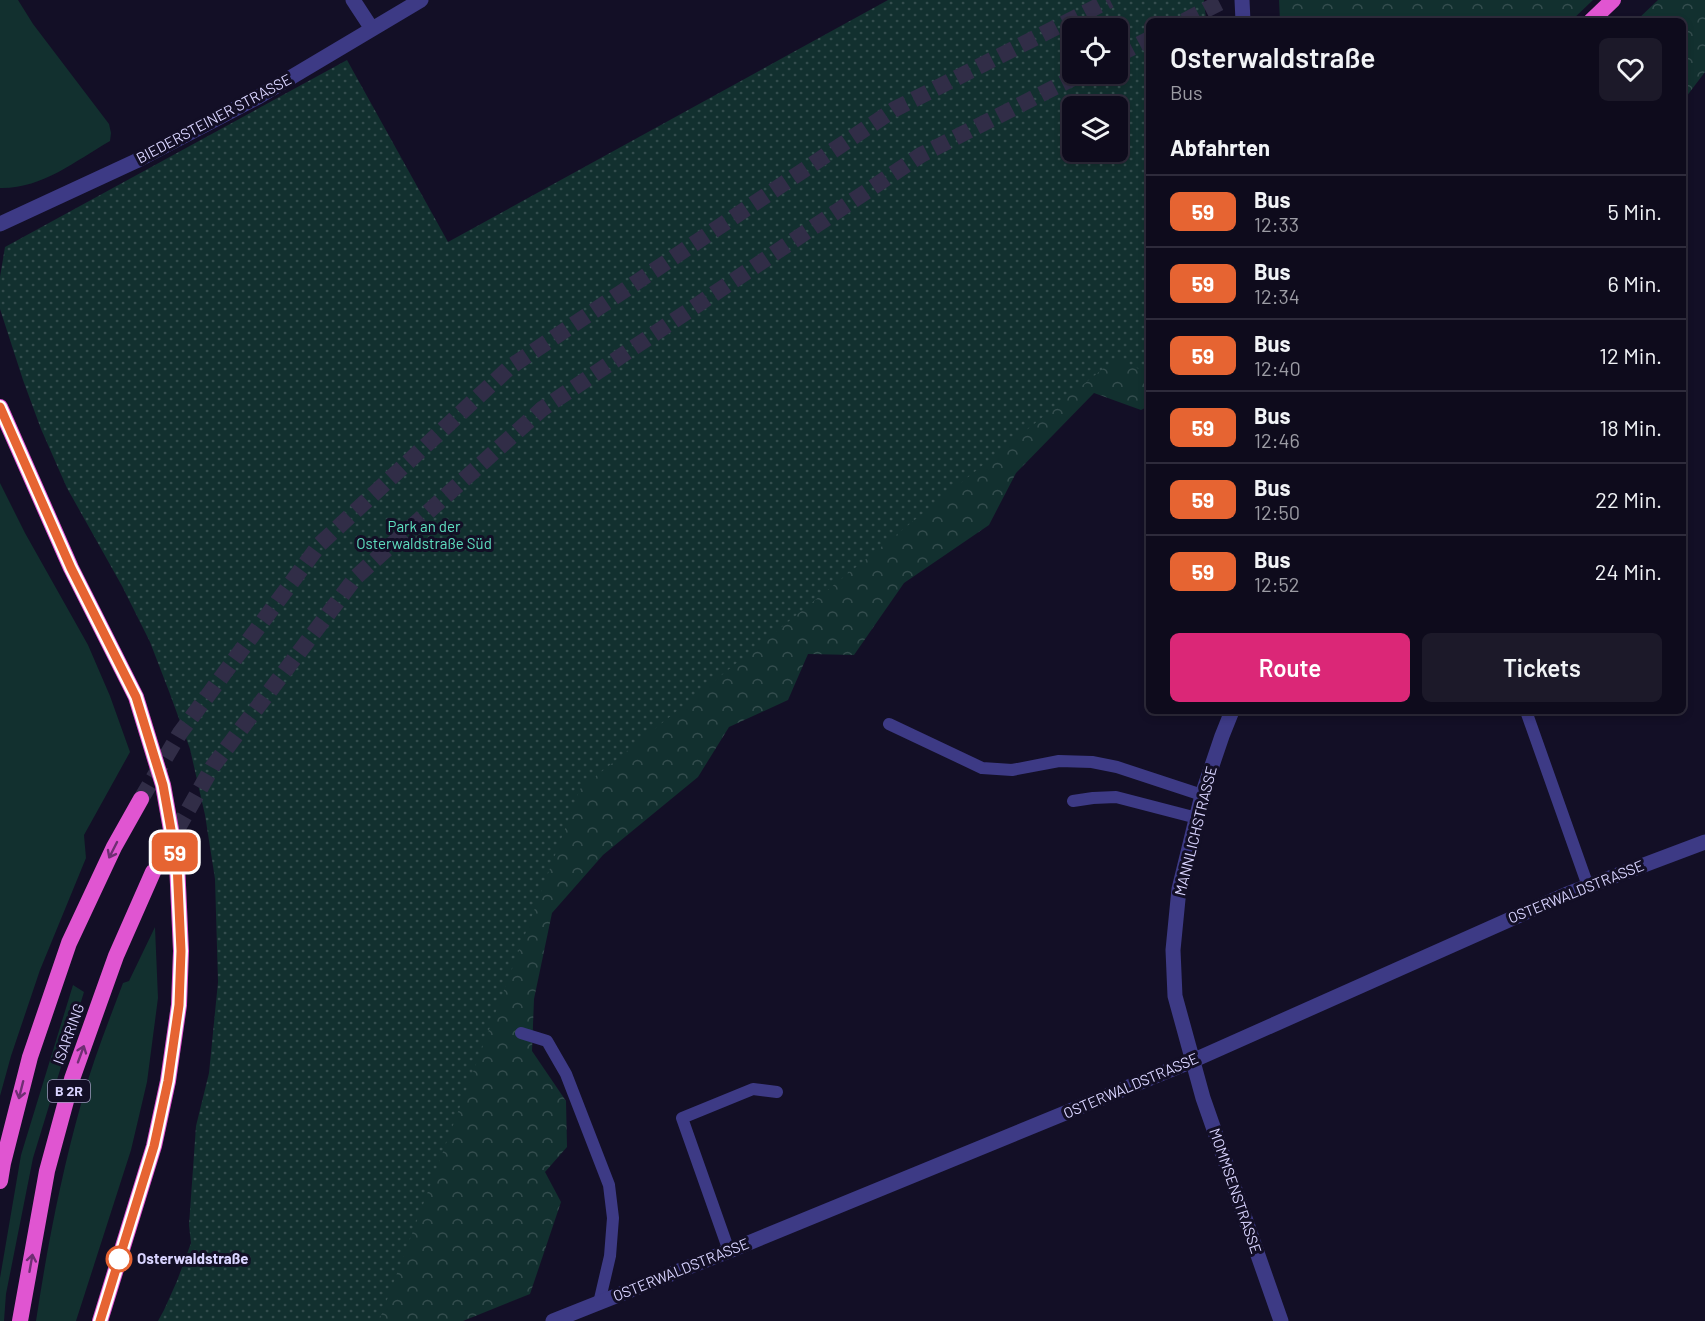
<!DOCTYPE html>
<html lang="de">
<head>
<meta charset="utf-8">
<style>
	body { margin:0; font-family:Barlow,sans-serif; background:#1c1929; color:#f1f3f6; height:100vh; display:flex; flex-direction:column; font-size:22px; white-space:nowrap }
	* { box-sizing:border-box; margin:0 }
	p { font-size:20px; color:#9b9ba3 }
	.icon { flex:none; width:33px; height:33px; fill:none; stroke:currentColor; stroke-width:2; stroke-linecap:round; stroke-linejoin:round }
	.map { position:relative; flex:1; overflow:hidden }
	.side { position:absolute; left:1146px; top:18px; width:540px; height:696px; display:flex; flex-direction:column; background:#0e0b1c; border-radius:9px; box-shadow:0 3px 9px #0003,0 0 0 2px #2e2b3b }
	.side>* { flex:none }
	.badge { padding:0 12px; border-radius:9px; font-size:21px; line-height:39px }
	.tools { position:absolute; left:1062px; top:18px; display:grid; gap:12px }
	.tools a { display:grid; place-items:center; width:66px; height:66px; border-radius:9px; background:#0e0b1c; box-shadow:0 3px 9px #0003,0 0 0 2px #2e2b3b; font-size:30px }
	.map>.badge { position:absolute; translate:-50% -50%; box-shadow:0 0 0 3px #fff }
	h2 { padding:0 24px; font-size:22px; line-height:54px }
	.round { display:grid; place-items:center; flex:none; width:63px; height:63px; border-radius:9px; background:#1c1929 }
	.head { display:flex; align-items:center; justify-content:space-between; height:102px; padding:0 24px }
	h1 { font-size:28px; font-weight:600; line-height:45px }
	.button { display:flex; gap:12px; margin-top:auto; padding:12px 24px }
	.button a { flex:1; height:69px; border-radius:9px; background:#db2777; color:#fff; font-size:24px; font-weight:600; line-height:69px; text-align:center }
	.button a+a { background:#1c1929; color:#f1f3f6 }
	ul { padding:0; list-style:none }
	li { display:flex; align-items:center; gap:18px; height:72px; padding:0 24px; border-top:2px solid #2e2b3b }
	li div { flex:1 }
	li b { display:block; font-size:22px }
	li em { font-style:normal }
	li .badge { min-width:66px; font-weight:700; text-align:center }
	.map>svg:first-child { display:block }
	.green { fill:#12302f }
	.forest { fill:url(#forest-crowns) }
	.park { fill:url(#park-dots); fill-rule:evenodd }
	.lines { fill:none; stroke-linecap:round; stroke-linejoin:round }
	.trunk-tunnel { stroke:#312d47; stroke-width:16; stroke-dasharray:16 8; stroke-linecap:butt }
	.service { stroke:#3d3a85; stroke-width:12 }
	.minor { stroke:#3d3a85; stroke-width:15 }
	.trunk { stroke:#e055d1; stroke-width:16 }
	.oneway { stroke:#6f2e73 }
	.line-casing { stroke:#fff; stroke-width:14 }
	.line { stroke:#e66432; stroke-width:9 }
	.stop-dot { fill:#fff; stroke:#e66432; stroke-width:3 }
	.labels { text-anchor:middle; stroke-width:6; stroke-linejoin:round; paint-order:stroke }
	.shield { fill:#130f26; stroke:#9e99be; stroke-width:1.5 }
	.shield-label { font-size:14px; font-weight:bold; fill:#d9d4ff }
	.street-label { font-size:15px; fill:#d9d4ff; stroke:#130f26 }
	.park-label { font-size:15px; fill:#5fe0c0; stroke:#130f26 }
	.stop-label { font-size:15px; font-weight:bold; fill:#d9d4ff; stroke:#130f26; text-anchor:start }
</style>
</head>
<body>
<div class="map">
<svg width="1705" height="1321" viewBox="0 0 1705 1321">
	<defs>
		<pattern id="forest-crowns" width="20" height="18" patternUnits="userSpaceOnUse" patternTransform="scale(1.5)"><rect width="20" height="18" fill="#12302f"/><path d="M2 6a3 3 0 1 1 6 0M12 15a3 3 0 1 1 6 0" fill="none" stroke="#344d4e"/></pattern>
		<pattern id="park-dots" width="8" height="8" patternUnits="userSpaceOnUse" patternTransform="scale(1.5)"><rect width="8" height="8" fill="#12302f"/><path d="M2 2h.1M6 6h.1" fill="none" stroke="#344d4e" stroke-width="1.8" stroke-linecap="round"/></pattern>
	</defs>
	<rect width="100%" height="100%" fill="#130f26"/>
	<path class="green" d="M 0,0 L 18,0 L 33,24 L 109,124 L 111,133 L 110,141 C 75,161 42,189 0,188 Z
		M 0,483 L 25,533 L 88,645 L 110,696 L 130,752 L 84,835 L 86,858 L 40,970 L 11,1056 L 0,1096 Z
		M 155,927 L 158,998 L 147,1082 L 131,1150 L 76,1321 L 36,1321 C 47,1248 61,1175 81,1104 C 92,1063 108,1023 123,983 L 129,981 Z
		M 73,985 L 84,992 L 33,1158 L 6,1294 L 4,1321 L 0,1321 L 0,1278 L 21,1155 Z"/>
	<path class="forest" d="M 1204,0 L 1206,21 L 1149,21 L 1149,406 L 1141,410 L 1094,393 L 1016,473 L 989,525 L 904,583 L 854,655 L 808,654 L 788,700 L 729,727 L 698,777 L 603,855 L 552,913 L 534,999 L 532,1051 L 566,1101 L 567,1147 L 545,1172 L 561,1202 L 530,1294 L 463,1321 L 338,1321 L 454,934 L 1118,152 L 1147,20 Z
		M 1279,0 L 1593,0 L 1571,21 L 1280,21 Z
		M 1658,0 L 1705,0 L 1705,72 L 1683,101 L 1683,21 L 1636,21 Z"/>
	<path class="park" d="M 888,0 L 1204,0 L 1206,21 L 1149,21 L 1149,373 L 1115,359 L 580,789 L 379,1321 L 158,1321 L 164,1310 L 177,1281 L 191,1243 L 189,1225 L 196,1126 L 209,1073 L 218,982 L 215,879 L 205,815 L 190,749 L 170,694 L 150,642 L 122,586 L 67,488 L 41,429 L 23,380 L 0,309 L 0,277 L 5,247 L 347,60 L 448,242 ZM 1072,28 L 1118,28 L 1118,74 L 1072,74 ZM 1072,106 L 1118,106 L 1118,152 L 1072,152 Z"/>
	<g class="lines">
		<path class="trunk-tunnel" d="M 1184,21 L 1225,0
			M 1118,55 L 1149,39
			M 141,799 L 180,733 L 320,544 L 510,367 L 895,109 L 1110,0
			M 153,872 L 213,766 L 356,577 L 542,409 L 921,155 L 1081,74"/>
		<path class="service" d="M 1526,711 L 1588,886
			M 889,724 L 982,768 L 1012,770 L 1059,761 L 1092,762 L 1117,767 L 1202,795
			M 1073,801 L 1093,798 L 1116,797 L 1197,818
			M 521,1033 L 547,1041 L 566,1074 L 609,1185 L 613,1218 L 610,1256 L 599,1303
			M 729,1251 L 682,1118 L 753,1089 L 777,1092"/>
		<path class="minor" d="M 353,0 L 372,29
			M 1242,0 L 1243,21
			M 0,224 L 136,161 L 258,97 L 421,0
			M 1232,711 L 1222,736 L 1202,795 L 1179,889 L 1173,950 L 1175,996 L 1203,1098 L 1281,1321
			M 553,1321 L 729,1251 L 1192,1061 L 1567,894 L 1705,842"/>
		<path class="trunk" d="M 1591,21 L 1613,0
			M 0,407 L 71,568 L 136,697 L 163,785 L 177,863 L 181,951 L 179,1005 L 168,1081 L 154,1146 L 100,1321
			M 0,1181 L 3,1163 L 30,1057 L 69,943 L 114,847 L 141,799
			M 20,1321 L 47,1171 L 72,1079 L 116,956 L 153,872"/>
	</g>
	<defs><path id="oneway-shaft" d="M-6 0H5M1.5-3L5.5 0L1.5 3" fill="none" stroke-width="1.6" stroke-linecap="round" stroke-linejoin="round" transform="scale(1.5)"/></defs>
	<g class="oneway">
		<use href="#oneway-shaft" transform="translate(113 850) rotate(117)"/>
		<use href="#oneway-shaft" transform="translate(81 1054) rotate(-70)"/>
		<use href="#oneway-shaft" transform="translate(21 1090) rotate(104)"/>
		<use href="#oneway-shaft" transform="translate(31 1263) rotate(-80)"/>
	</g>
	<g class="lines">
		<defs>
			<path id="line" d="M 0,407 L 71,568 L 136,697 L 163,785 L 177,863 L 181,951 L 179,1005 L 168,1081 L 154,1146 L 100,1321"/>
		</defs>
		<use href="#line" class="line-casing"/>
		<use href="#line" class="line"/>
	</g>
	<circle class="stop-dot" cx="119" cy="1259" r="12"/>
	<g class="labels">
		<rect class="shield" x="48" y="1080" width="42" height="22" rx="4.5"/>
		<g class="shield-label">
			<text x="69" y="1096">B 2R</text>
		</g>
		<g class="street-label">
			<text transform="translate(214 119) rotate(-28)" y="5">BIEDERSTEINER STRASSE</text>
			<text transform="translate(1196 831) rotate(-76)" y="5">MANNLICHSTRASSE</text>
			<text transform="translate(1576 892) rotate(-22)" y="5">OSTERWALDSTRASSE</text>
			<text transform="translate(69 1034) rotate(-70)" y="5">ISARRING</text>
			<text transform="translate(1131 1086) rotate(-23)" y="5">OSTERWALDSTRASSE</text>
			<text transform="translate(1235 1191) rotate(71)" y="5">MOMMSENSTRASSE</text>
			<text transform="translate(681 1270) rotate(-22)" y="5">OSTERWALDSTRASSE</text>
		</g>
		<g class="park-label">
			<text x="424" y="532">Park an der<tspan x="424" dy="17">Osterwaldstraße Süd</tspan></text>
		</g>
		<g class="stop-label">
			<text x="137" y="1264">Osterwaldstraße</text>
		</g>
	</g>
</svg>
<div class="tools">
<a><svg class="icon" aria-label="locate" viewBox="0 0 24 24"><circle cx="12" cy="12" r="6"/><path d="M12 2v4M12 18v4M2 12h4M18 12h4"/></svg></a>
<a><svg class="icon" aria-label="layers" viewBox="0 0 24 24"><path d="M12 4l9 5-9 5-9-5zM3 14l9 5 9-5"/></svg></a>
</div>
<b class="badge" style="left:175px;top:852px;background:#e66432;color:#fff">59</b>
<section class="side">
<div class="head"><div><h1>Osterwaldstraße</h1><p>Bus</p></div><a class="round"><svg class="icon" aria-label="heart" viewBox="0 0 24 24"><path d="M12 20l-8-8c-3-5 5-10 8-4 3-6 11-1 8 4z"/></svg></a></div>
<h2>Abfahrten</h2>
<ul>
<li><span class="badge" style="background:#e66432;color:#fff">59</span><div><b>Bus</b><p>12:33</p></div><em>5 Min.</em></li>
<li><span class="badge" style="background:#e66432;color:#fff">59</span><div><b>Bus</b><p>12:34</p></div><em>6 Min.</em></li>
<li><span class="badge" style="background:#e66432;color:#fff">59</span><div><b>Bus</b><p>12:40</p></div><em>12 Min.</em></li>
<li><span class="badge" style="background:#e66432;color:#fff">59</span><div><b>Bus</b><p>12:46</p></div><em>18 Min.</em></li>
<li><span class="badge" style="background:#e66432;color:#fff">59</span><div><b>Bus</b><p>12:50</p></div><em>22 Min.</em></li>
<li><span class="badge" style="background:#e66432;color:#fff">59</span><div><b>Bus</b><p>12:52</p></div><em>24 Min.</em></li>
</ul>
<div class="button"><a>Route</a><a>Tickets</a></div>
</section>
</div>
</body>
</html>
